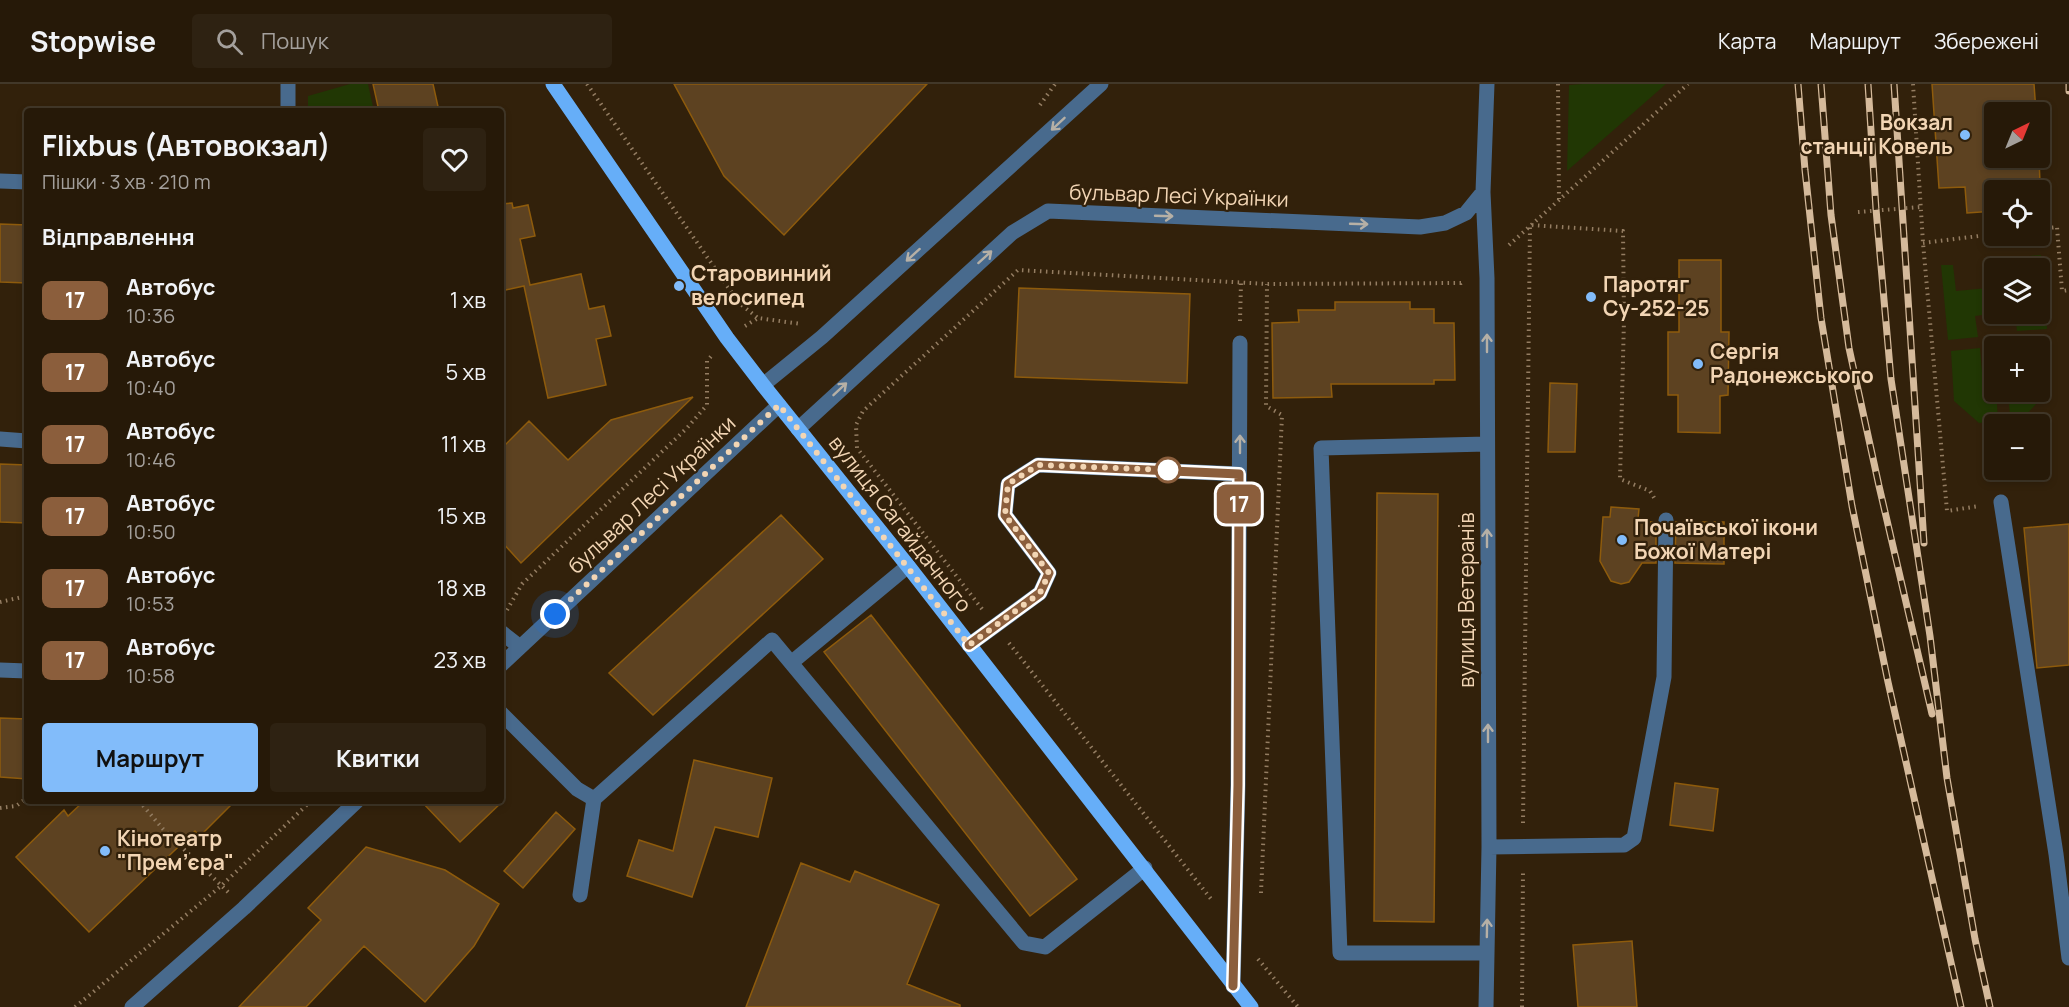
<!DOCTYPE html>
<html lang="uk">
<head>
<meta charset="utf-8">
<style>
	body { margin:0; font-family:Manrope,sans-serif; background:#2e2212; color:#f1f3f6; height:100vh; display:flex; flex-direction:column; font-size:22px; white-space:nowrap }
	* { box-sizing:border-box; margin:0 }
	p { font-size:20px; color:#a4a09c }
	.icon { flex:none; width:33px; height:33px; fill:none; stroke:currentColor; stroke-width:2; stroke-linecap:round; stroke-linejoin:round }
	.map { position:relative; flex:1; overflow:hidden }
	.side { position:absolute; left:24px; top:24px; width:480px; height:696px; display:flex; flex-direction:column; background:#261908; border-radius:6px; box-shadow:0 3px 9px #0003,0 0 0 2px #423829 }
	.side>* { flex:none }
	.badge { padding:0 12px; border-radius:9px; font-size:21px; line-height:39px }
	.needle { width:39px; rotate:43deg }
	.buttons { position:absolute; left:1984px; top:18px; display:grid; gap:12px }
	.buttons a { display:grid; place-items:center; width:66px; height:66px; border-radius:6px; background:#261908; box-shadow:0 3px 9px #0003,0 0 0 2px #423829; font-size:30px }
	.you { position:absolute; width:30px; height:30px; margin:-15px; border:4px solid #fff; border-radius:50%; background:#1a73e8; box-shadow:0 0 0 9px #1a73e833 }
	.map>.badge { position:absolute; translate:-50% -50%; box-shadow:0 0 0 3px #fff }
	h2 { padding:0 18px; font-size:22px; line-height:54px }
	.round { display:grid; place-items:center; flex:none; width:63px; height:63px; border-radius:6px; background:#2e2212 }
	.headline { display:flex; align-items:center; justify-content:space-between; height:102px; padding:0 18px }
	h1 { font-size:28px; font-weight:700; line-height:45px }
	.primary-button { display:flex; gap:12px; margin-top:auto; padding:12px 18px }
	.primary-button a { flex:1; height:69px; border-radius:6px; background:#82bcfa; color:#111; font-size:24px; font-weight:700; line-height:69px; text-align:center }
	.primary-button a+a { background:#2e2212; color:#f1f3f6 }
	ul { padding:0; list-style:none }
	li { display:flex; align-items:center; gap:18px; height:72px; padding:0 18px }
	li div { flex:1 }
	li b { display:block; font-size:22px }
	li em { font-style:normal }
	li .badge { min-width:66px; font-weight:700; text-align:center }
	header { display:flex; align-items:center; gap:36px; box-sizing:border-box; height:84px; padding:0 30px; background:#261908; border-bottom:2px solid #423829 }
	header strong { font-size:28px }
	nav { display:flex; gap:33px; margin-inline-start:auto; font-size:21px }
	.search { width:420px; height:54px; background:#2e2212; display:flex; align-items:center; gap:15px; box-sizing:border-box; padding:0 21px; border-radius:6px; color:#a4a09c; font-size:22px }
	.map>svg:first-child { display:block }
	.green { fill:#213704 }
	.building { fill:#5d4221; stroke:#8e5b0c; stroke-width:1.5 }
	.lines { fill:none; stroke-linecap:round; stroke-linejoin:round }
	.path { stroke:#947d62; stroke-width:4; stroke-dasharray:1.5 4.5; stroke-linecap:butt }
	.minor { stroke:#486a8d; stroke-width:15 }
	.major { stroke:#66aef8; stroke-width:15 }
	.rail-casing { stroke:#d5ba9b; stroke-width:7 }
	.rail { stroke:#32210b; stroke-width:4.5; stroke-dasharray:14; stroke-linecap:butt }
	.oneway { stroke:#b6b0a6 }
	.line-casing { stroke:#fff; stroke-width:14 }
	.line { stroke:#8b5e3c; stroke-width:9 }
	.walk { stroke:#f2d5b4; stroke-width:6; stroke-dasharray:0 10.8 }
	.poi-dot { fill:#82bcfa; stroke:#32210b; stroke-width:2 }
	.stop-dot { fill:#fff; stroke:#8b5e3c; stroke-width:3 }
	.labels { text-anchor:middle; stroke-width:4.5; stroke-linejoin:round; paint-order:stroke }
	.poi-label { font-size:21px; font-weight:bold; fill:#f2d5b4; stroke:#32210b; text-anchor:start }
	.street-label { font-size:21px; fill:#f2d5b4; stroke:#32210b }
</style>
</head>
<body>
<header>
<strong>Stopwise</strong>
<div class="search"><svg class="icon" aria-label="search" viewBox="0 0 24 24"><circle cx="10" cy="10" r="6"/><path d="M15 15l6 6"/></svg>Пошук</div>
<nav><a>Карта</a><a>Маршрут</a><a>Збережені</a></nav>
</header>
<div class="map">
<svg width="2069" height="923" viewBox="0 0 2069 923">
	<rect width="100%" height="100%" fill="#32210b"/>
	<path class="green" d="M 350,0 L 368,0 L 374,27 L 308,27 L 308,12 Z
		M 1582,0 L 1666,0 L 1567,87 L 1569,1 Z
		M 2041,171 L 2047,245 L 2017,247 L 2015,230 L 2040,230 L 2040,184 L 2031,184 L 2029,172 Z
		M 1941,181 L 1953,181 L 1956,207 L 1988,204 L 1990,230 L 1975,232 L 1978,253 L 1948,256 Z
		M 2046,255 L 2050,305 L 2026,331 L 2010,332 L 2008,308 L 2040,308 L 2040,262 L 2018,262 L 2017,256 Z
		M 1980,264 L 1982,288 L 1995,287 L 1998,337 L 1979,339 L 1954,317 L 1951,267 Z"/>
	<path class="building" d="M 373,0 L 433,0 L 439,27 L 379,27 Z
		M 674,0 L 927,0 L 784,151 L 724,92 Z
		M 1932,0 L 2034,0 L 2036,28 L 1995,28 L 1995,74 L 2039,74 L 2040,99 L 2011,101 L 2011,106 L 1995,106 L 1995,127 L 1967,129 L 1965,103 L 1939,104 Z
		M 512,119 L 513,124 L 528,121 L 535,152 L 520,155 L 530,201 L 581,190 L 589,225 L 604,222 L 611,252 L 596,255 L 606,301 L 548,314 L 524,202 L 501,207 L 501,120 Z
		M 0,140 L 27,141 L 27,199 L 0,198 Z
		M 1679,176 L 1721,176 L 1721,248 L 1729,248 L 1728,311 L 1720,312 L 1720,349 L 1678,348 L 1678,311 L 1668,311 L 1668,248 L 1679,248 Z
		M 1019,204 L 1190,210 L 1187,299 L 1015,293 Z
		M 1335,218 L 1410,218 L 1410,225 L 1434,225 L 1434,239 L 1454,239 L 1455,296 L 1434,296 L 1434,300 L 1331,300 L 1332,313 L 1273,314 L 1272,239 L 1299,238 L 1298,226 L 1335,226 Z
		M 1550,299 L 1577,300 L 1575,368 L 1548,368 Z
		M 693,313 L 521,479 L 501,457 L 501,365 L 529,337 L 568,376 L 611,336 Z
		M 0,380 L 27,381 L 27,439 L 0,438 Z
		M 1377,409 L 1438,410 L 1434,838 L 1374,837 Z
		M 1611,423 L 1639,425 L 1638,435 L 1645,436 L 1645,438 L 1656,438 L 1656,479 L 1642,479 L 1629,498 L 1621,500 L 1611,497 L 1600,477 L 1603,433 L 1610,433 Z
		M 781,431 L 823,475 L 653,631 L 609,589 Z
		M 1676,438 L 1724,438 L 1724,480 L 1675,479 Z
		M 2069,440 L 2069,581 L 2037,584 L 2024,444 Z
		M 871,531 L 1077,795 L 1030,832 L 824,568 Z
		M 0,634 L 27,635 L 27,695 L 0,693 Z
		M 694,676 L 772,694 L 758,753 L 715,743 L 692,813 L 627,792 L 639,756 L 673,767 Z
		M 1675,699 L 1718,705 L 1713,747 L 1670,741 Z
		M 84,717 L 235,717 L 200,752 L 195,747 L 89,848 L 16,773 L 64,726 L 68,732 Z
		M 421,717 L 503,717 L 460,758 Z
		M 556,728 L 575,745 L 523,804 L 504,787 Z
		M 366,763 L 445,786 L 499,820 L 474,862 L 425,918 L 364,862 L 306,923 L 239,923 L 321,836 L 308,824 Z
		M 801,779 L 850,798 L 855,787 L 939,821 L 907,900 L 960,921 L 960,923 L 746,923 Z
		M 1632,857 L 1637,923 L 1578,923 L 1573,861 Z"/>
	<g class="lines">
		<path class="path" d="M 587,0 L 739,219 L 758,234
			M 1558,0 L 1559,115
			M 1913,0 L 1923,159 L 1947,427 L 1979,422
			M 1040,21 L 1055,0
			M 1858,128 L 1921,123
			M 2040,145 L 2057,143 L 2062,207 L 2069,206
			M 1923,159 L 1995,150
			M 1509,161 L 1688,0
			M 1240,237 L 1241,199
			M 745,242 L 758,234 L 801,240
			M 0,518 L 27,512
			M 982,525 L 857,364 L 856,341 L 863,327 L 1018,186 L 1267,200 L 1461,199 L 1463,197
			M 507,526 L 522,500 L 687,344 L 707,321 L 707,277 L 713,270
			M 1009,559 L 1211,815
			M 139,717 L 163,745 L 229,809
			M 0,724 L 16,722 L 27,714
			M 1523,739 L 1530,141 L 1623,147 L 1624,235 L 1620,395 L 1650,407 L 1656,417
			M 1261,809 L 1282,331 L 1266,322 L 1267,200
			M 1258,875 L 1298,923
			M 75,923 L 221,802 L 311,717
			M 1522,923 L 1523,786"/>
		<path class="minor" d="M 288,27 L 288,0
			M 0,97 L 27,98
			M 1483,108 L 1487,194 L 1489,763 L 1486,923
			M 763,301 L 822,253 L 1101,0
			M 798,345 L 1012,149 L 1048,127 L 1420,143 L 1445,139 L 1466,129 L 1483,108 L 1487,0
			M 0,355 L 27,357
			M 2001,418 L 2056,770 L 2069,874
			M 501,548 L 520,563
			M 969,561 L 1040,509 L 1049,489 L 1005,431 L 1008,400 L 1038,381 L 1239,390
			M 791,579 L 908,482
			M 501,581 L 779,321
			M 0,586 L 27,587
			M 501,629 L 577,705 L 594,715 L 772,556 L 1024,859 L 1045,863 L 1145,784
			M 1489,763 L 1624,761 L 1634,754 L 1664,593 L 1666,436
			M 580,811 L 594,715
			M 1487,869 L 1340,869 L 1321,364 L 1487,360
			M 1233,902 L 1238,701 L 1240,259
			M 132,923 L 244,824 L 357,717"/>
		<path class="major" d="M 553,0 L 727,254 L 763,301 L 908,482 L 1251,923"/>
		<defs>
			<path id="rail" d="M 1798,0 L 1805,86 L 1821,234 L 1852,422 L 1888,598 L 1961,923
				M 1821,0 L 1831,131 L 1849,264 L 1879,402 L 1932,630
				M 1868,0 L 1876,125 L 1891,295 L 1930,552 L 1947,694 L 1975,855 L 1990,923
				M 1894,0 L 1924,459
				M 2069,0 L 2069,7"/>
		</defs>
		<use href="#rail" class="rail-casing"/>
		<use href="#rail" class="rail"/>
	</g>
	<defs><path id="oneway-shaft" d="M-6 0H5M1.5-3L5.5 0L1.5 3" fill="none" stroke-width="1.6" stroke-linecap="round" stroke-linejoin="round" transform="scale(1.5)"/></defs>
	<g class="oneway">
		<use href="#oneway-shaft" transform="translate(1058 40) rotate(137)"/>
		<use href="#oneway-shaft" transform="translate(1164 132) rotate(2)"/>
		<use href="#oneway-shaft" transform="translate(1359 140) rotate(2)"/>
		<use href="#oneway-shaft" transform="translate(913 171) rotate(138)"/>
		<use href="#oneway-shaft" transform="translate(985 173) rotate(-42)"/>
		<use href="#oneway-shaft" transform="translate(1487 259) rotate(-90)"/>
		<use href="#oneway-shaft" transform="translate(840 305) rotate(-43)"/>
		<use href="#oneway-shaft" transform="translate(1240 360) rotate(-90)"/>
		<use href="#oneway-shaft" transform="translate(1487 454) rotate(-90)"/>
		<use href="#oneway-shaft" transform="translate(1488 649) rotate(-90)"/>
		<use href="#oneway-shaft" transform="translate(1487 844) rotate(-89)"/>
	</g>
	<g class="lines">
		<defs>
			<path id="line" d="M 969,561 L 1040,509 L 1049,489 L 1005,431 L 1008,400 L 1038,381 L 1239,390 L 1238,701 L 1233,902"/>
		</defs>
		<use href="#line" class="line-casing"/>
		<use href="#line" class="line"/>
		<path class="walk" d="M 555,530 L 779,321 L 969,561 L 1040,509 L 1049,489 L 1005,431 L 1008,400 L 1038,381 L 1168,386"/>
	</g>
	<g class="poi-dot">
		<circle cx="1965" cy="51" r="6"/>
		<circle cx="679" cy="202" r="6"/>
		<circle cx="1591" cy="213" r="6"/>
		<circle cx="1698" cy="280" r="6"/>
		<circle cx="1622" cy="456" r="6"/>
		<circle cx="105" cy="767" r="6"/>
	</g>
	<circle class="stop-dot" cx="1168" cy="386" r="12"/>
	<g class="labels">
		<g class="poi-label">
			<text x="1953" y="46" text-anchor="end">Вокзал<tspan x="1953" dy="24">станції Ковель</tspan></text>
			<text x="691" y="197">Старовинний<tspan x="691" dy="24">велосипед</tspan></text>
			<text x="1603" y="208">Паротяг<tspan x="1603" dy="24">Су-252-25</tspan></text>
			<text x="1710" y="275">Сергія<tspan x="1710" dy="24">Радонежського</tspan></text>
			<text x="1634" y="451">Почаївської ікони<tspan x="1634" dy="24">Божої Матері</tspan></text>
			<text x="117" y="762">Кінотеатр<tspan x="117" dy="24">"Прем’єра"</tspan></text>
		</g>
		<g class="street-label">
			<text transform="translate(1179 112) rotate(2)" y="7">бульвар Лесі Українки</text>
			<text transform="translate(652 411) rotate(-43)" y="7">бульвар Лесі Українки</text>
			<text transform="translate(900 440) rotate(52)" y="7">вулиця Сагайдачного</text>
			<text transform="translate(1467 516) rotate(-90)" y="7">вулиця Ветеранів</text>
		</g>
	</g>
</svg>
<div class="buttons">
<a><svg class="needle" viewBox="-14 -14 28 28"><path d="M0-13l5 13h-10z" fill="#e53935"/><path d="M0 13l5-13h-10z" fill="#a4a09c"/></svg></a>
<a><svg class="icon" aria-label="locate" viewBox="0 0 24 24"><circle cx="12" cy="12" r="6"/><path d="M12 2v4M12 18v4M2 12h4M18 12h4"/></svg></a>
<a><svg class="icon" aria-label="layers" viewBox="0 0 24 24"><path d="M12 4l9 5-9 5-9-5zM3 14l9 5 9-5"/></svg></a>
<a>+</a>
<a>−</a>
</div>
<div class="you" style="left:555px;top:530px"></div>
<b class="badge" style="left:1239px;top:420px;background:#8b5e3c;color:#fff">17</b>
<section class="side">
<div class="headline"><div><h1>Flixbus (Автовокзал)</h1><p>Пішки · 3 хв · 210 m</p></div><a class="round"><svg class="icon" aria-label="heart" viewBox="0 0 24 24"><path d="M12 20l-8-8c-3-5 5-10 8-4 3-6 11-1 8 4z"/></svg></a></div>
<h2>Відправлення</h2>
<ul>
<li><span class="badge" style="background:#8b5e3c;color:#fff">17</span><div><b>Автобус</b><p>10:36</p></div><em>1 хв</em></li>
<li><span class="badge" style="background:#8b5e3c;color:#fff">17</span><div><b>Автобус</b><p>10:40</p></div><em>5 хв</em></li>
<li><span class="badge" style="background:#8b5e3c;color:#fff">17</span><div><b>Автобус</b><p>10:46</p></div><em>11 хв</em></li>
<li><span class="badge" style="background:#8b5e3c;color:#fff">17</span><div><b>Автобус</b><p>10:50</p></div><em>15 хв</em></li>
<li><span class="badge" style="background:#8b5e3c;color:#fff">17</span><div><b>Автобус</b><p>10:53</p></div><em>18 хв</em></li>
<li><span class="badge" style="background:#8b5e3c;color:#fff">17</span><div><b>Автобус</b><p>10:58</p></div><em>23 хв</em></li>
</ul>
<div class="primary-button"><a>Маршрут</a><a>Квитки</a></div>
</section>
</div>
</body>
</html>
